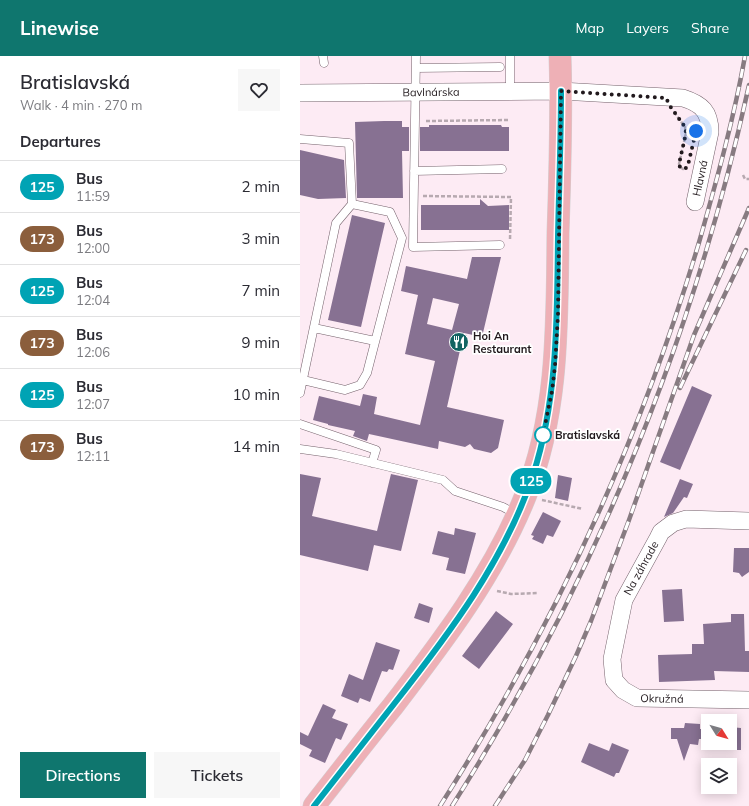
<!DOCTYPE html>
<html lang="en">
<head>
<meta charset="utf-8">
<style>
	body { margin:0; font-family:Mulish,sans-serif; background:#f7f7f7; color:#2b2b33; height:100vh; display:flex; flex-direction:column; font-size:15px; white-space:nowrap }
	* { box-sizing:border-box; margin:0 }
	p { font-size:13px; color:#7c7c81 }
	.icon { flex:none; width:22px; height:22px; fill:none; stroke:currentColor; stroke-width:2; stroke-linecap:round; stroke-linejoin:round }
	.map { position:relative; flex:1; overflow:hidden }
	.drawer { display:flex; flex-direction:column; background:#fff; width:300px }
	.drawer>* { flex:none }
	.badge { padding:0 8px; border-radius:13px; font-size:14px; line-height:26px }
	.needle { width:26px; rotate:127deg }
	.controls { position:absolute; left:401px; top:658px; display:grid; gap:8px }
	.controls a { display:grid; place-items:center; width:36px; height:36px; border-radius:0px; background:#fff; box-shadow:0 2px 10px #0003; font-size:20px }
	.you { position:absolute; width:20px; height:20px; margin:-10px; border:3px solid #fff; border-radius:50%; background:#1a73e8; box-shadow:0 0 0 6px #1a73e833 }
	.map>.badge { position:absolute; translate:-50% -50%; box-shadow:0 0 0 2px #fff }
	h2 { padding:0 20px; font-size:15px; line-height:36px }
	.round { display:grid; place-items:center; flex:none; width:42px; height:42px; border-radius:0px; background:#f7f7f7 }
	.head { display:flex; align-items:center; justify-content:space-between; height:68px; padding:0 20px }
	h1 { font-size:19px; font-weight:600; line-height:30px }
	.primary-button { display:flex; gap:8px; margin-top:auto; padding:8px 20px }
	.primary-button a { flex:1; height:46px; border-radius:0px; background:#0f766e; color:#fff; font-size:16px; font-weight:600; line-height:46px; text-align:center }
	.primary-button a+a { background:#f7f7f7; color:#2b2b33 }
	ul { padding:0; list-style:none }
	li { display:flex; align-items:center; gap:12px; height:52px; padding:0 20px; border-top:1px solid #e1e1e2 }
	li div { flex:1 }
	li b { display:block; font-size:15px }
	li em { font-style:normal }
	li .badge { min-width:44px; font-weight:700; text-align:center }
	header { display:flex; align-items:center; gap:24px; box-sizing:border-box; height:56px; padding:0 20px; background:#0f766e; color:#fff }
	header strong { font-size:19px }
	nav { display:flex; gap:22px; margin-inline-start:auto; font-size:14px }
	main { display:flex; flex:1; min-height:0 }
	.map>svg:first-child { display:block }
	.building { fill:#877192; fill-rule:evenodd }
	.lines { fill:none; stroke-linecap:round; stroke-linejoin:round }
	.service-casing { stroke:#75626c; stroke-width:9 }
	.minor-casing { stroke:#75626c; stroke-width:18 }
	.primary-casing { stroke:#d3d1d2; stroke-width:23 }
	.path { stroke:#b7a9b0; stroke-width:2.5; stroke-dasharray:4 2; stroke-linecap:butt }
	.service { stroke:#fff; stroke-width:8 }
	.minor { stroke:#fff; stroke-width:17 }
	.primary { stroke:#eeb0b6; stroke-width:22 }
	.rail-casing { stroke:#877b81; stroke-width:4.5 }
	.rail { stroke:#fff; stroke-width:3; stroke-dasharray:9; stroke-linecap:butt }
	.line-casing { stroke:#fff; stroke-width:9 }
	.line { stroke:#00a3b4; stroke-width:6 }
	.walk { stroke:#21191d; stroke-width:4; stroke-dasharray:0 7.2 }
	.stop-dot { fill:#fff; stroke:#00a3b4; stroke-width:2 }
	.labels { text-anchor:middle; stroke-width:3.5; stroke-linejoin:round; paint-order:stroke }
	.street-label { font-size:11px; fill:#21191d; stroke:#fff }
	.poi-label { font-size:11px; font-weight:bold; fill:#21191d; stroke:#fff; text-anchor:start }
	.stop-label { font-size:11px; font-weight:bold; fill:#21191d; stroke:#fff; text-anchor:start }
</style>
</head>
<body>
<header>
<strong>Linewise</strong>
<nav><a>Map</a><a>Layers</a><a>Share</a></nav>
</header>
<main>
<section class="drawer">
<div class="head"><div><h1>Bratislavská</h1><p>Walk · 4 min · 270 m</p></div><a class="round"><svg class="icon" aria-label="heart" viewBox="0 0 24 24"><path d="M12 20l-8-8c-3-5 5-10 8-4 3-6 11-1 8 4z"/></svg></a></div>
<h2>Departures</h2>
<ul>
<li><span class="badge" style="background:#00a3b4;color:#fff">125</span><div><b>Bus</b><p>11:59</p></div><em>2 min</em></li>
<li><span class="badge" style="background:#8b5e3c;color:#fff">173</span><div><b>Bus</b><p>12:00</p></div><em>3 min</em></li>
<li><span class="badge" style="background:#00a3b4;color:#fff">125</span><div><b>Bus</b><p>12:04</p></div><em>7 min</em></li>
<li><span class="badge" style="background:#8b5e3c;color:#fff">173</span><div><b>Bus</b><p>12:06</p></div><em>9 min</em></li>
<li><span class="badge" style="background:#00a3b4;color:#fff">125</span><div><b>Bus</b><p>12:07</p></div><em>10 min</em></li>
<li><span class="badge" style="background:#8b5e3c;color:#fff">173</span><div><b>Bus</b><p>12:11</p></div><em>14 min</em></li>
</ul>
<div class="primary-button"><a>Directions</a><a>Tickets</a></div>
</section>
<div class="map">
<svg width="449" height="750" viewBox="0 0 449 750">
	<rect width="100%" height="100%" fill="#fdebf4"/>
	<path class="building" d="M 84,65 L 102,65 L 102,71 L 109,71 L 109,95 L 102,95 L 103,142 L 57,142 L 55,66 Z
		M 129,69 L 201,69 L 202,71 L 209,71 L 209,95 L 120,95 L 120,71 L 129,71 Z
		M 0,94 L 44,104 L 46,142 L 18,143 L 0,139 Z
		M 180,143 L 188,150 L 209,149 L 209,174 L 121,174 L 121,149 L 180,149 Z
		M 52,159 L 85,167 L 61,271 L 28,264 Z
		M 172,201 L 201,201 L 182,281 L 164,277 L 147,351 L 204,364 L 198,392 L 191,397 L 174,393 L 170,388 L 165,391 L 139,385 L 138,393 L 69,378 L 67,385 L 53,380 L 55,375 L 28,369 L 28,368 L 13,364 L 19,340 L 60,350 L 63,338 L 77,341 L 74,358 L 120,369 L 135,305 L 105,298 L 118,239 L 101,235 L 106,210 L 167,223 ZM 133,242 L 159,248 L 152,274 L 127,268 Z
		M 392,330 L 412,339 L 380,414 L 360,406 Z
		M 0,418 L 21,422 L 12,460 L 77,475 L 91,418 L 118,424 L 101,495 L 74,489 L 68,515 L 0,499 Z
		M 258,419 L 272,422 L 268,445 L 255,442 Z
		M 380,423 L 393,428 L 387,442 L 384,441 L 373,457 L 364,461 Z
		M 243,456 L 261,465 L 253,481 L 247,479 L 243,488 L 232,483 L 234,480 L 231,479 Z
		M 155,472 L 176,477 L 165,518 L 146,514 L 149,502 L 132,498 L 138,475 L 154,479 Z
		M 434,492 L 449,492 L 449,516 L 442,521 L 439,517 L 433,516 Z
		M 382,533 L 384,565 L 364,566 L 362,534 Z
		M 119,547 L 133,552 L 129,567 L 114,562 Z
		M 196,555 L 213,568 L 179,613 L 162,600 Z
		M 431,558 L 444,558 L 445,595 L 449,595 L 449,616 L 414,615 L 415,624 L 359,626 L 358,599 L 392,598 L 392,588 L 404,588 L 403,568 L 431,566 Z
		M 76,586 L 100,594 L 93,614 L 89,613 L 87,616 L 82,615 L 70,646 L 60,642 L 58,647 L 41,640 L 49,618 L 63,624 Z
		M 23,648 L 36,654 L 32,662 L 48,668 L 41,684 L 36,682 L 25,707 L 9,700 L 12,694 L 0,688 L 0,676 L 8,680 Z
		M 385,667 L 400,668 L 400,673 L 408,673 L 408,683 L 399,683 L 398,689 L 390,688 L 384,705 L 377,683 L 371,683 L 371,672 L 384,672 Z
		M 430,671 L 441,672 L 441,694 L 430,694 Z
		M 289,687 L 309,695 L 312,687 L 329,694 L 319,717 L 316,717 L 314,721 L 281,706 Z"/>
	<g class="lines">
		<defs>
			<path id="service" d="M 23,0 L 24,7
				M 116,0 L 113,191 L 200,189
				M 210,0 L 210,35
				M 116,12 L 200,11
				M 0,83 L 49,87 L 52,148
				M 114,115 L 202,113
				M 14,272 L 75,285
				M 0,337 L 36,167 L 52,148 L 90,156 L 102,182 L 67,317 L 60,329 L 45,334 L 3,324
				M 0,368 L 76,394 L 72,407
				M 0,393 L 36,398 L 143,424 L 155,435 L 203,451 L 216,458"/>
			<g id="minor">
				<path id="s1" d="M 0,37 L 261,35 L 383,42 C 402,48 410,56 410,76 L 395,146"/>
				<path id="s2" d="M 449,465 L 386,463 L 373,467 L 361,476 L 358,482 L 324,544 L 312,603 L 314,624 L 323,634 L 337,642 L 449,644"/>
			</g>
			<path id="primary" d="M 14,750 C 40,717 66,683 93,650 C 143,585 194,518 225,441 C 259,357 257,266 258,177 C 260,118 262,59 260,0"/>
		</defs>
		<use href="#service" class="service-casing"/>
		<use href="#minor" class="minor-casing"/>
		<use href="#primary" class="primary-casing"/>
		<path class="path" d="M 374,56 L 385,71 L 386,77 L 379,108 L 380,111 L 383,113 L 386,112
			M 126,65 L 209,64
			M 443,119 L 445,123 L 449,123
			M 123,140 L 211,141 L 210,184
			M 242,444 L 283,453
			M 197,535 L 211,538 L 238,537"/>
		<use href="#service" class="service"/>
		<use href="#minor" class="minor"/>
		<use href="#primary" class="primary"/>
		<defs>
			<path id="rail" d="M 380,332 L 446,194
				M 140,750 C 252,574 341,383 400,183 C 417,123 434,62 445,0
				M 152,750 C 293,528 393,285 449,29
				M 195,750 L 225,704 L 248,659 L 276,600 L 291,565 L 329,464 L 394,279 L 449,152"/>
		</defs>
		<use href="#rail" class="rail-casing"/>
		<use href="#rail" class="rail"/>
	</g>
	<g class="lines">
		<defs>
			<path id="line" d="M 14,750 C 41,716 67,682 94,648 C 149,578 205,504 233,419 C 258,342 257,261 258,181 C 259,132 261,83 261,35"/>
		</defs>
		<use href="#line" class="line-casing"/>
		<use href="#line" class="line"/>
		<path class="walk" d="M 243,379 L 252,335 L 255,310 L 258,258 L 261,35 L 366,42 L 370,50 L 385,71 L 386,77 L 379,108 L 380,111 L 383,113 L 386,112 L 388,109 L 396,75"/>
	</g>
	<defs>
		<symbol id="restaurant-disc" viewBox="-11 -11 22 22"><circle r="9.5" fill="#126362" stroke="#fff"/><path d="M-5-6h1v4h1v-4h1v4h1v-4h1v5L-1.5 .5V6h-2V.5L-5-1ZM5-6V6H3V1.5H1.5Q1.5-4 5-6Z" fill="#fff"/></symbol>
	</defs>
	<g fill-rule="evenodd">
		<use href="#restaurant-disc" x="148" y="275" width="22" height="22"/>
	</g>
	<circle class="stop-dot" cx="243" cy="379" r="8"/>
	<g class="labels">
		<g class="street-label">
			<text dy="4" stroke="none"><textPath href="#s1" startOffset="131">Bavlnárska</textPath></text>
			<text transform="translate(400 122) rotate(-78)" y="4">Hlavná</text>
			<text transform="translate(341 512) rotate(-61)" y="4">Na záhrade</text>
			<text dy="4" stroke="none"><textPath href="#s2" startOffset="305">Okružná</textPath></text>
		</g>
		<g class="poi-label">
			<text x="173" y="284">Hoi An<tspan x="173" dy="13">Restaurant</tspan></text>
		</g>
		<g class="stop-label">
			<text x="255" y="383">Bratislavská</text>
		</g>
	</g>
</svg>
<div class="controls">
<a><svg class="needle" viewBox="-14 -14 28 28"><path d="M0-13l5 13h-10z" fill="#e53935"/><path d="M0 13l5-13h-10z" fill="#7c7c81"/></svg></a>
<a><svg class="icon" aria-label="layers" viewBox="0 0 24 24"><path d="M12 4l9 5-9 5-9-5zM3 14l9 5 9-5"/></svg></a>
</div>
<div class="you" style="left:396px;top:75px"></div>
<b class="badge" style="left:231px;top:425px;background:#00a3b4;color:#fff">125</b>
</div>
</main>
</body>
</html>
